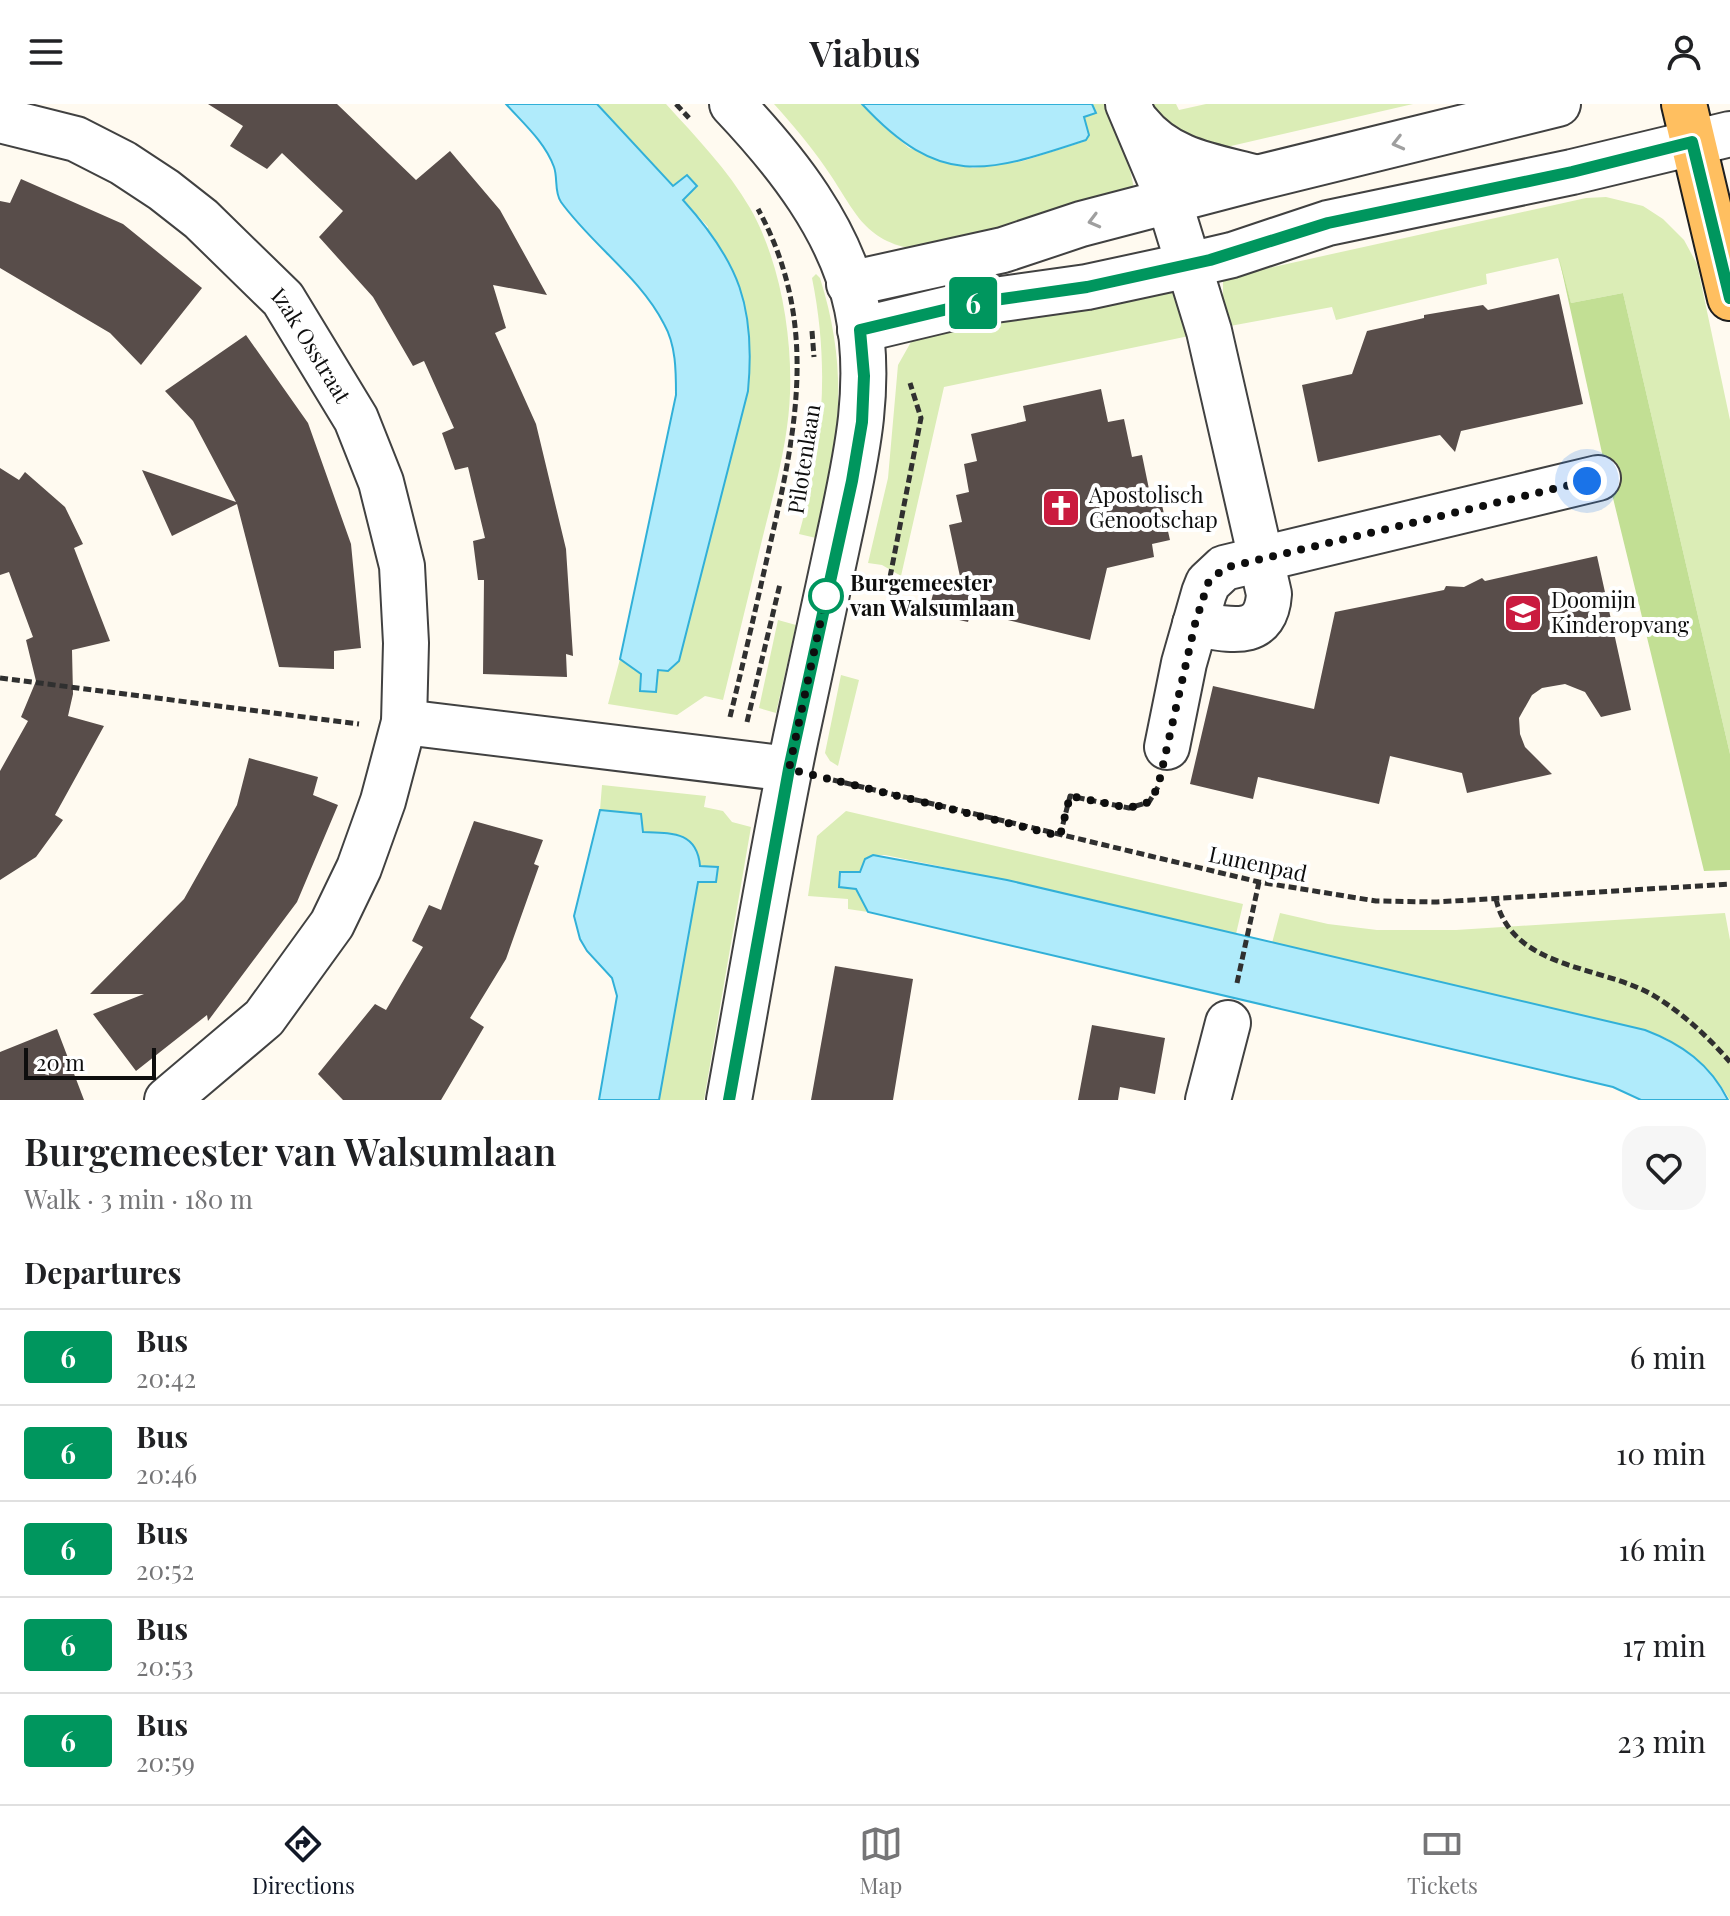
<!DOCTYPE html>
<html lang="en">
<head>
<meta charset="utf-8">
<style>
	body { margin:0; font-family:"Playfair Display",serif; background:#f6f6f6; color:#202124; height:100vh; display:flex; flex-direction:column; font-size:30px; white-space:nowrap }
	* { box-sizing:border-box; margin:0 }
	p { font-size:26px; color:#757577 }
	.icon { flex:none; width:44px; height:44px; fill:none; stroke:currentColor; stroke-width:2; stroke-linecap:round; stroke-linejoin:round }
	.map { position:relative; height:996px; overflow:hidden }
	.panel { display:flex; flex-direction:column; background:#fff; flex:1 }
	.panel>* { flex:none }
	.badge { padding:0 16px; border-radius:6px; font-size:28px; line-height:52px }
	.scale { position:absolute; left:24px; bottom:20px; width:132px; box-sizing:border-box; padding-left:8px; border:4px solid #0e0e0e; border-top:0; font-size:22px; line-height:28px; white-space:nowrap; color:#0e0e0e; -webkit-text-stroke:6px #fff; paint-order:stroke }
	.you { position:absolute; width:40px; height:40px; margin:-20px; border:6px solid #fff; border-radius:50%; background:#1a73e8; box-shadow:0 0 0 12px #1a73e833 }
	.map>.badge { position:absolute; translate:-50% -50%; box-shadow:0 0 0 4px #fff }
	h2 { padding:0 24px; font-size:30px; line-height:72px }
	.round { display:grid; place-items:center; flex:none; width:84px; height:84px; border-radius:24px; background:#f6f6f6 }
	.summary { display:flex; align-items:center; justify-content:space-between; height:136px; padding:0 24px }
	h1 { font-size:38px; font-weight:600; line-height:60px }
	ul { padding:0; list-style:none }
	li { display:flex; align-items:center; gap:24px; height:96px; padding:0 24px; border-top:2px solid #e0e0e0 }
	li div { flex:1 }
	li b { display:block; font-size:30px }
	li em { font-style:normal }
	li .badge { min-width:88px; font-weight:700; text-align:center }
	header { display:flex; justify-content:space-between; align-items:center; height:104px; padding:0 24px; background:#fff; font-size:36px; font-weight:600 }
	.tabs { display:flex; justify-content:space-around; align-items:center; height:112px; border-top:2px solid #e0e0e0; background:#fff; font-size:22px; color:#757577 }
	.tabs a { display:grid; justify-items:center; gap:4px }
	.tabs .active { color:#111827 }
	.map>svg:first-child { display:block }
	.green { fill:#dbedb6 }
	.forest { fill:#c2df94 }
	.water { fill:#b0ebfb; stroke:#31b0d8; stroke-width:2 }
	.building { fill:#584d4a }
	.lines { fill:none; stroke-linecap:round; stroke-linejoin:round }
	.minor-casing { stroke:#414141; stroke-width:48 }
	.major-casing { stroke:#1f1f1f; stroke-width:48 }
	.path { stroke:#303030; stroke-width:5; stroke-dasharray:8 4; stroke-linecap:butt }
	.minor { stroke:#fff; stroke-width:44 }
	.major { stroke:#ffbf60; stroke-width:44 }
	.oneway { stroke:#9f9f9f }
	.line-casing { stroke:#fff; stroke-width:18 }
	.line { stroke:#00965e; stroke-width:12 }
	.walk { stroke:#0e0e0e; stroke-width:8; stroke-dasharray:0 14.4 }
	.stop-dot { fill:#fff; stroke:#00965e; stroke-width:4 }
	.labels { text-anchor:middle; stroke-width:8; stroke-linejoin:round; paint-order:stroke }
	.street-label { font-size:22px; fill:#0e0e0e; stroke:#fff }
	.poi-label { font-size:22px; fill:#0e0e0e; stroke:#fff; text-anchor:start }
	.stop-label { font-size:22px; font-weight:bold; fill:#0e0e0e; stroke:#fff; text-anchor:start }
</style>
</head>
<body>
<header><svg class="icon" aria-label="menu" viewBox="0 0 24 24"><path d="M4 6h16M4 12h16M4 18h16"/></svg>Viabus<svg class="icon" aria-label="person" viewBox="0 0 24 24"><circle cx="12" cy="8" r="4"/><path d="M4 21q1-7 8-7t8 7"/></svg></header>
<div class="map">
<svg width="1730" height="996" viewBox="0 0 1730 996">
	<rect width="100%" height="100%" fill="#fffaf0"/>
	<path class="green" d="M 597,0 L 666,0 C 696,33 728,66 750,104 C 784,163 797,256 787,323 C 782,361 771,399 762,436 C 749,489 736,543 723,596 L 705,592 L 677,611 L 608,600 L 620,555 L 641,570 L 656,587 L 708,123 L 683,95 L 697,83 L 673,82 Z
		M 774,0 L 862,0 L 883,22 L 909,44 L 973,64 L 1023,57 L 1086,37 L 1089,31 L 1084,13 L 1095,9 L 1092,0 L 1116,0 L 1135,89 L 918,146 C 861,137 855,105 825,63 C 810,41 792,20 774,0 Z
		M 1148,0 L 1176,0 L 1179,6 L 1206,0 L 1413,0 L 1218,45 L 1189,41 Z
		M 1606,93 L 1643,102 L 1663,115 L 1684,136 L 1697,160 L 1730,316 L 1730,650 L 1623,189 L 1571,199 L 1558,154 L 1486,170 L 1487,180 L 1336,216 L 1332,203 L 1230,222 L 1223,199 L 1223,174 L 1586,94 Z
		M 816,170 L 820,174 C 850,269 839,340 816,434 L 799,430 C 823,343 830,263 812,174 Z
		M 1172,184 L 1182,204 L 1189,232 L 944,283 L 901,472 L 882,461 L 868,459 L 888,374 L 898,261 L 911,238 L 924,228 Z
		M 778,516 L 796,521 L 776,609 L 759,604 Z
		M 841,571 L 859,576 L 838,662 L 830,657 L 825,649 Z
		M 602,681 L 706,692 L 704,703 L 723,707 L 732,718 L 751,723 L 704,996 L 659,996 L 698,777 L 699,752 L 678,731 L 643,728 L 641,710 L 600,706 Z
		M 846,707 L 1243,800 L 1236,830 L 1007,776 L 885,751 L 873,751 L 860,768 L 840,768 L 856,785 L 868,808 L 848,805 L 848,795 L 808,792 L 817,732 Z
		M 1280,809 L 1328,820 L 1377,826 L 1456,826 L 1725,809 L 1730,836 L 1730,996 L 1721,982 L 1668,935 L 1645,926 L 1272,839 Z"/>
	<path class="forest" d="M 1559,154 L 1571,199 L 1623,189 L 1730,650 L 1730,766 L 1704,767 L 1602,349 Z"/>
	<path class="water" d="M 506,0 L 597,0 L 673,82 L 687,71 L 697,82 L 683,96 C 739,158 756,203 748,287 L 679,557 L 668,567 L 658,566 L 656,588 L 640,587 L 641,570 L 620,555 L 676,291 C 676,267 676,241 664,220 C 640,173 592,141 561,98 C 554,88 558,74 554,63 C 545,38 523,19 506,0 Z
		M 862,0 L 1092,0 L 1096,9 L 1084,13 L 1089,31 L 1086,36 C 986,69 941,85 862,0 Z
		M 600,706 L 641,710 L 643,728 C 671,729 697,727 700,762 L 718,763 L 716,778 L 698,778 L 659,996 L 599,996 L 617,892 L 612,874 L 587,847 L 580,835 L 574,812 Z
		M 873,751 L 1007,776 L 1645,926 C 1682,940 1710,960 1728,996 L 1641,996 L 1613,983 L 868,808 L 856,785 L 839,783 L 840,768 L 860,768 L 865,755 Z"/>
	<path class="building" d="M 208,0 L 337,0 L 416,76 L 450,47 L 500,106 L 547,191 L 493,181 L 506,224 L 495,229 L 536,320 L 566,445 L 573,552 L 566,550 L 567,573 L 483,570 L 484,476 L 478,476 L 473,437 L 485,434 L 468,363 L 455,366 L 442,329 L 454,324 L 424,257 L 413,262 L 373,193 L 319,133 L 343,107 L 282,49 L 267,65 L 230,42 L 243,22 Z
		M 21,75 L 123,120 L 202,184 L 141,261 L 110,229 L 0,164 L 0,97 L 10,99 Z
		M 1559,190 L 1583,300 L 1461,327 L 1455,348 L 1440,331 L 1318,358 L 1302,281 L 1352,270 L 1367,227 L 1424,214 L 1424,211 L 1483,201 L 1488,206 Z
		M 246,231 L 308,319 L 351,440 L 361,544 L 334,547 L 334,565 L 279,563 L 237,400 L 172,432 L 142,366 L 236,398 L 193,317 L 165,287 Z
		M 1101,285 L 1108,318 L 1124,315 L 1132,353 L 1142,351 L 1150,390 L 1159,388 L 1170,436 L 1152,440 L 1154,453 L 1107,464 L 1090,536 L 971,507 L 968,518 L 928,509 L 937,475 L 962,482 L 949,421 L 962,418 L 956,391 L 969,388 L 964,360 L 977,357 L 971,330 L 1026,317 L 1023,302 Z
		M 0,364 L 19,376 L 25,368 L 65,403 L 83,440 L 74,444 L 110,537 L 72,546 L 73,590 L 68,612 L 104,622 L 55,711 L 63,716 L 36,753 L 0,776 L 0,667 L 28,617 L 21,613 L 36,577 L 26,536 L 33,533 L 9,468 L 0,471 Z
		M 1597,452 L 1631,606 L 1601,613 L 1585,588 L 1565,580 L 1542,584 L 1532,591 L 1519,614 L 1520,630 L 1525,643 L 1552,670 L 1467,689 L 1462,669 L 1390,652 L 1379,700 L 1258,673 L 1253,695 L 1190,680 L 1213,582 L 1314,605 L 1335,508 L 1444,486 L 1446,482 L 1464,483 L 1482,474 L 1485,477 Z
		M 249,654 L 318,673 L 313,691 L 338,701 L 297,798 L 208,917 L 207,911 L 136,967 L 93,910 L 144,890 L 90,890 L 184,795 L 237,701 Z
		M 474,717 L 543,736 L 534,760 L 539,762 L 506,855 L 470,914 L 484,923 L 441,996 L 343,996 L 318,970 L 375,900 L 386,906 L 423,843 L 412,837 L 429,801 L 441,806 Z
		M 835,862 L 913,875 L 893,996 L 811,996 Z
		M 1092,921 L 1165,934 L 1155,990 L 1120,983 L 1118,996 L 1078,996 Z
		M 57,925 L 84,996 L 0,996 L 0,948 Z"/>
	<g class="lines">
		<defs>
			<g id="minor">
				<path d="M 1128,0 L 1169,97 L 1209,227 L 1269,490 C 1266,537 1228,525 1195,520"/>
				<path id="s1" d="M 0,16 L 76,35 L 123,59 L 164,86 L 201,115 L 283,195 L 356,315 L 381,378 L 402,462 L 406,539 L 404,618 L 383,697 L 359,764 L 332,820 L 264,914 L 167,996"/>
				<path d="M 1138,19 C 1167,56 1211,62 1254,73"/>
				<path d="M 849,180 L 1003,146 L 1081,120 L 1257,74 L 1558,0"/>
				<path d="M 860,226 L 973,199 L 1087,183 L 1189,161 L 1232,151 L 1328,119 L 1572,68 L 1730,30"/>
				<path d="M 404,618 L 789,665"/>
				<path d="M 1167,643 L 1184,559 L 1204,489 L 1208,479 L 1224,464 L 1598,374"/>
				<path d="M 729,996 C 751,875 771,753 796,633 C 810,570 823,506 837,443 C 854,363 874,286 857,204 C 841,126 786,57 732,0"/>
				<path d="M 1208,996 L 1228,919"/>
			</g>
			<path id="major" d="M 1684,0 L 1730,194"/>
		</defs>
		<use href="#minor" class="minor-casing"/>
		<use href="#major" class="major-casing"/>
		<path class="path" d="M 676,0 L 689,14
			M 812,227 L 814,253
			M 890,473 L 921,314 L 910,279
			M 0,574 L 359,620
			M 730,613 C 744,556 757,499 770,441 C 797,324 819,217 758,105
			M 747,618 L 780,480
			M 833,676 L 1259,778 L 1376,797 L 1437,798 L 1730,780
			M 1060,732 L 1070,692 L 1129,704 L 1149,698 L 1158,683
			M 1496,795 C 1512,867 1605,861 1656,893 C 1685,911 1708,933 1730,958
			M 1237,879 L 1259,778"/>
		<use href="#minor" class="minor"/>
		<use href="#major" class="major"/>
	</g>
	<defs><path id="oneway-chevron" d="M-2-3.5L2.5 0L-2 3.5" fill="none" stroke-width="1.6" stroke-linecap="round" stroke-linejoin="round" transform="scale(2)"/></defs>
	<g class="oneway">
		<use href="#oneway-chevron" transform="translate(1398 39) rotate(166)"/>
		<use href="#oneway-chevron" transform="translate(1094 117) rotate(165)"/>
	</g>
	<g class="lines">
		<defs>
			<path id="line" d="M 729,996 L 789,665 L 852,377 L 862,318 L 864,272 L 860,226 L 973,199 L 1087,183 L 1210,156 L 1328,119 L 1572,68 L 1692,38 L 1730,194"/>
		</defs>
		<use href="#line" class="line-casing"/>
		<use href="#line" class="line"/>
		<path class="walk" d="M 826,492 L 789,665 L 1060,732 L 1070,692 L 1129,704 L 1149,698 L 1158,683 L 1195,520 L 1208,479 L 1224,464 L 1587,377"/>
	</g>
	<defs>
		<symbol id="church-square" viewBox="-11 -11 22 22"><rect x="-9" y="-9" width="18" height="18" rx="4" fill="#ca1b3f" stroke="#fff"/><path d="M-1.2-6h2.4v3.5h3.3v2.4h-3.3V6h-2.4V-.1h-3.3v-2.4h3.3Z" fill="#fff"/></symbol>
		<symbol id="school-square" viewBox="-11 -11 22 22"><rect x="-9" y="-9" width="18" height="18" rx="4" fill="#ca1b3f" stroke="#fff"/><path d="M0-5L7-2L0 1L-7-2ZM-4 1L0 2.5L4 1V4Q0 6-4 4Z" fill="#fff"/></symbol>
	</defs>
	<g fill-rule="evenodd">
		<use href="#church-square" x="1039" y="382" width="44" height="44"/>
		<use href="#school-square" x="1501" y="487" width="44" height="44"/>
	</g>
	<circle class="stop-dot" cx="826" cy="492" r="16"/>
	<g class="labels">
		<g class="street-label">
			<text dy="8" stroke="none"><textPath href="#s1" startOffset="396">Izak Osstraat</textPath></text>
			<text transform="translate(804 355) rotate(-81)" y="8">Pilotenlaan</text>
			<text transform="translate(1258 760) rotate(12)" y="8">Lunenpad</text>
		</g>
		<g class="poi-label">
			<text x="1089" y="399">Apostolisch<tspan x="1089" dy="25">Genootschap</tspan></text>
			<text x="1551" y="504">Doomijn<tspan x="1551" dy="25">Kinderopvang</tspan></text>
		</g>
		<g class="stop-label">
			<text x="850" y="487">Burgemeester<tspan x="850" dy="25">van Walsumlaan</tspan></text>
		</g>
	</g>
</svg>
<div class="scale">20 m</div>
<div class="you" style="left:1587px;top:377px"></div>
<b class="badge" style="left:973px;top:199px;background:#00965e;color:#fff">6</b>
</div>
<section class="panel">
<div class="summary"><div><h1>Burgemeester van Walsumlaan</h1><p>Walk · 3 min · 180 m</p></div><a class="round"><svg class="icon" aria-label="heart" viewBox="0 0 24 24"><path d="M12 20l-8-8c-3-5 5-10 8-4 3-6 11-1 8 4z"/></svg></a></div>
<h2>Departures</h2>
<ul>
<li><span class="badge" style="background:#00965e;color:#fff">6</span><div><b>Bus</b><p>20:42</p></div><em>6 min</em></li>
<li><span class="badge" style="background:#00965e;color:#fff">6</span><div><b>Bus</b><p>20:46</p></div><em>10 min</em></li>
<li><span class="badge" style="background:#00965e;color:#fff">6</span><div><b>Bus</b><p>20:52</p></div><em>16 min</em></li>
<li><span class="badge" style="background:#00965e;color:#fff">6</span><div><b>Bus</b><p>20:53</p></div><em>17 min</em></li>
<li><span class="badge" style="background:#00965e;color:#fff">6</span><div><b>Bus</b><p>20:59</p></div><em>23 min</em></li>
</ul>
</section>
<nav class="tabs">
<a class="active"><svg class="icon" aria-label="directions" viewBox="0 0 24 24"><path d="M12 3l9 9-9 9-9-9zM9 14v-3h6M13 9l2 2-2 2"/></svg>Directions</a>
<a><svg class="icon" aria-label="map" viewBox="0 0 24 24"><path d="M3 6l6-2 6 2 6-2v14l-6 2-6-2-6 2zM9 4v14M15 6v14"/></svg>Map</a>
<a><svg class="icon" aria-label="tickets" viewBox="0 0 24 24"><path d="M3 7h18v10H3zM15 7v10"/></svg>Tickets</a>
</nav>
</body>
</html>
